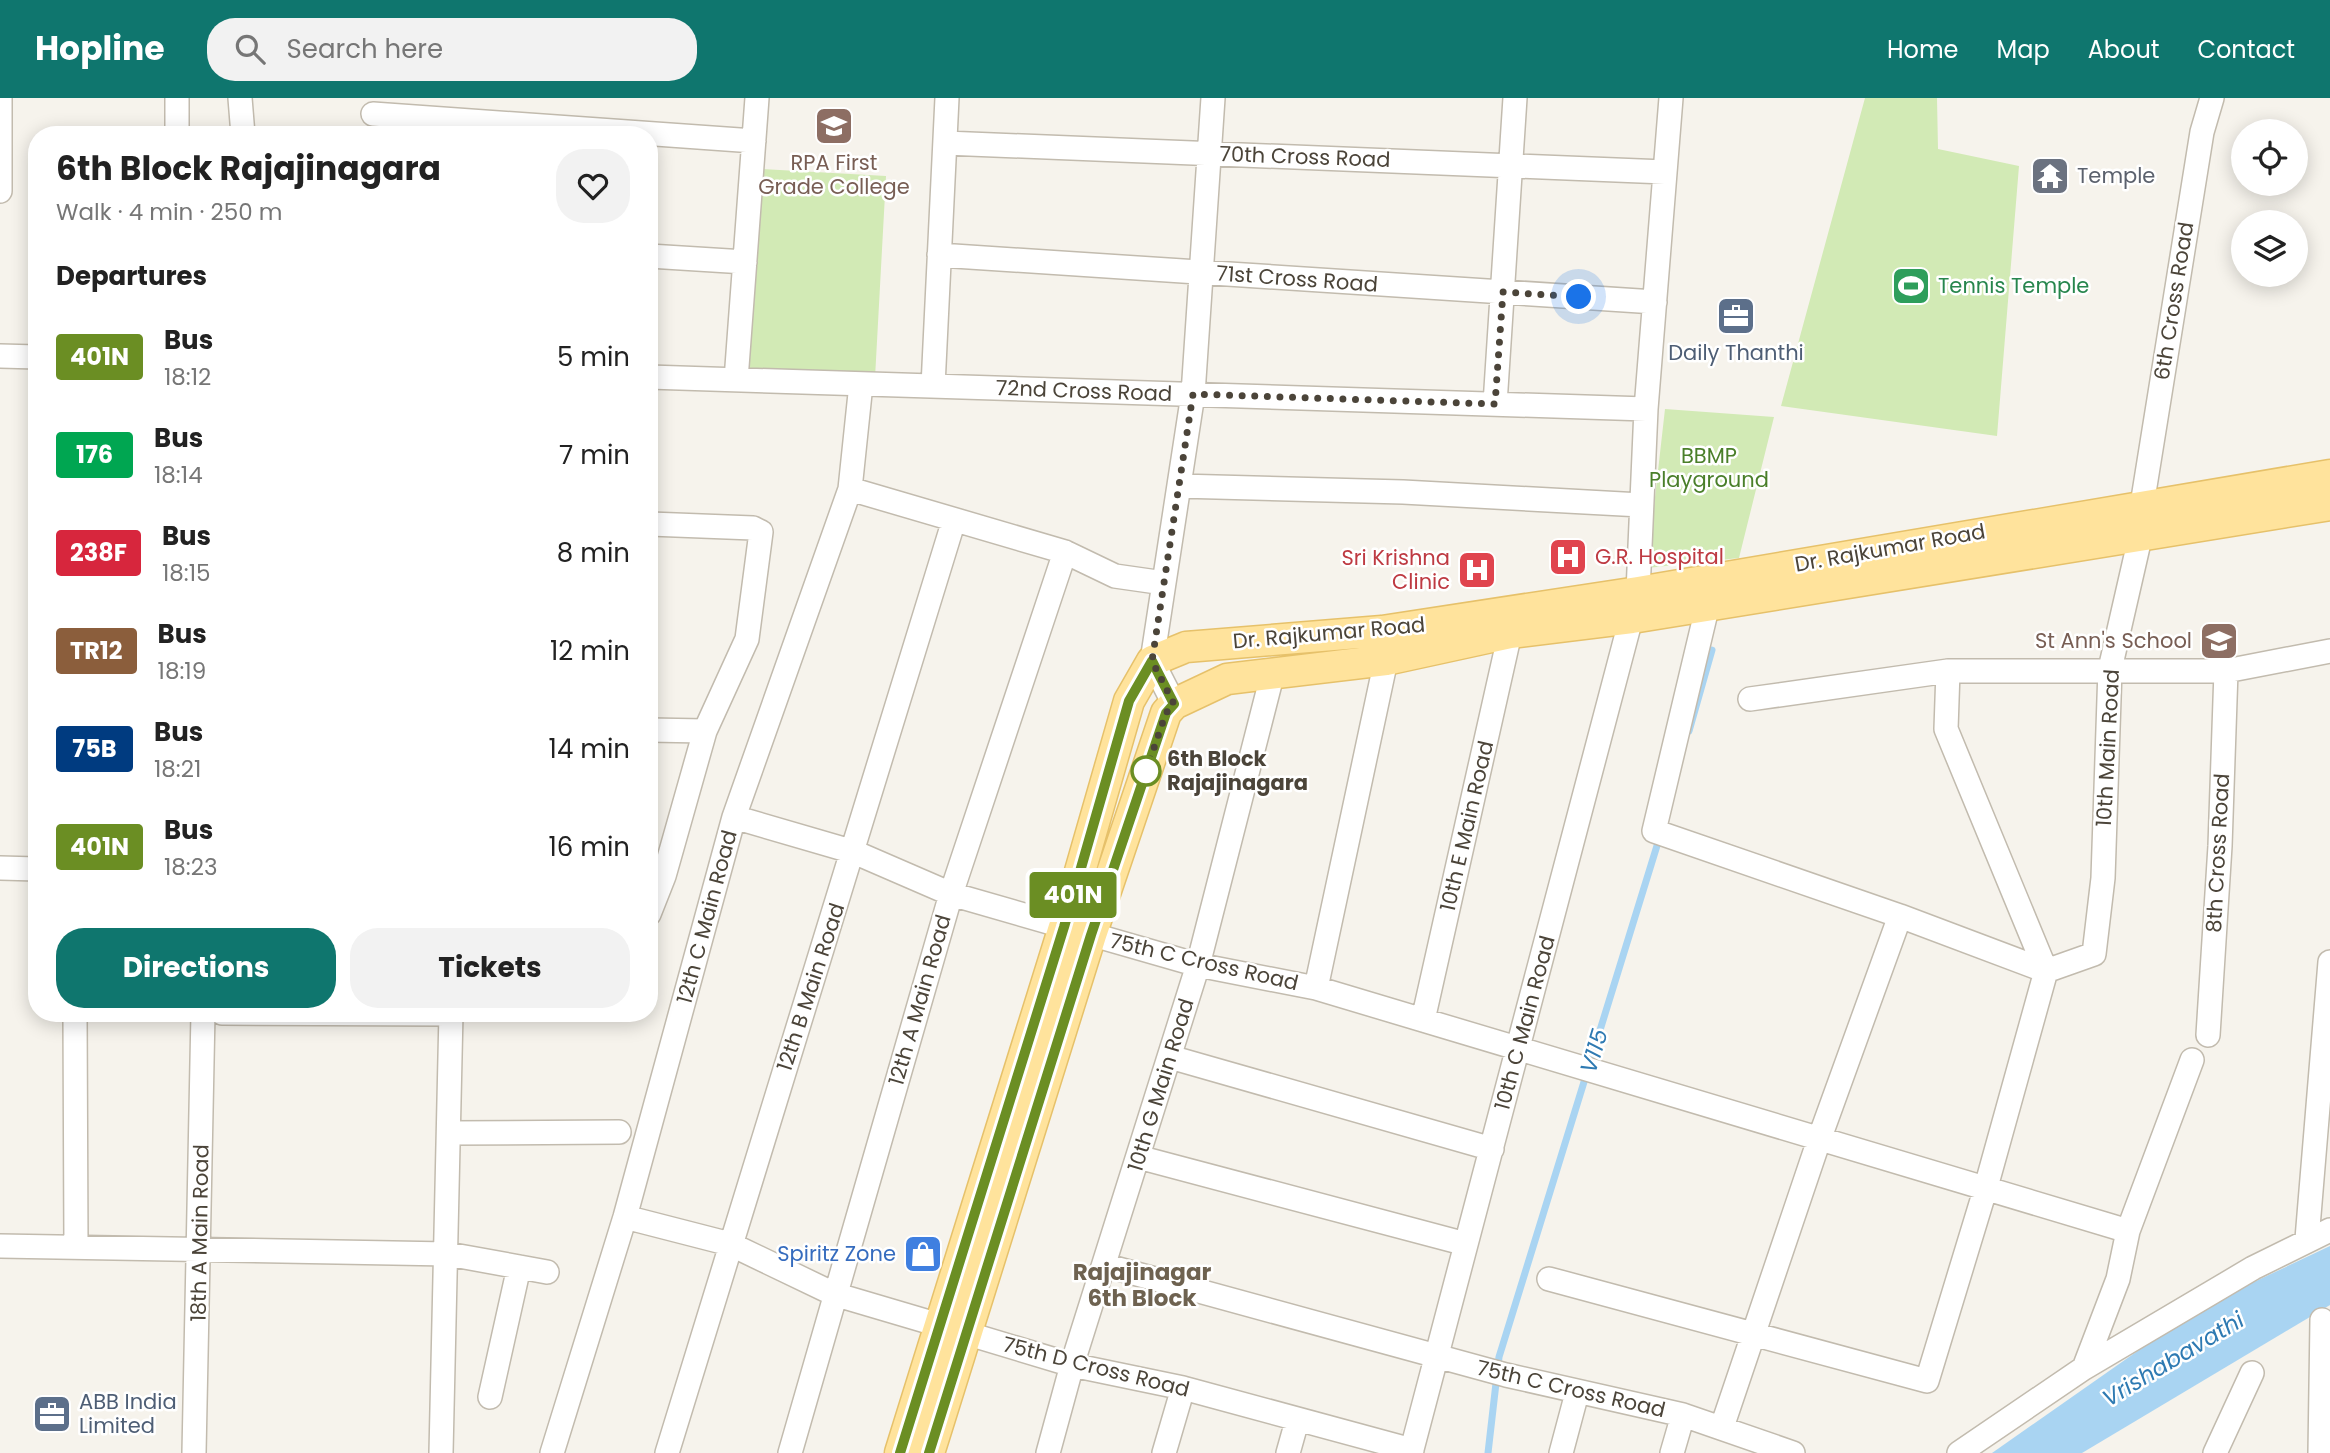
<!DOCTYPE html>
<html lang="en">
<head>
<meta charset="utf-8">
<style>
	body { margin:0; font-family:Poppins,sans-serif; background:#f2f2f2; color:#222; height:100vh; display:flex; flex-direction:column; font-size:26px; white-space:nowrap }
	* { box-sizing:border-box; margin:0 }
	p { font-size:23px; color:#767676 }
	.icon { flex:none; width:38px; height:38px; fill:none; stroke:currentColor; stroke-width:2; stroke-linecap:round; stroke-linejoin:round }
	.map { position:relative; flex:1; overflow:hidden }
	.side { position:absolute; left:28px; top:28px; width:630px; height:896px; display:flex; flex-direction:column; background:#fff; border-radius:28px; box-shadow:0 4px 18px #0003 }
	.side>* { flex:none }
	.badge { padding:0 14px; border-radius:5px; font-size:24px; line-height:46px }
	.fabs { position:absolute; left:2231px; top:21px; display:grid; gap:14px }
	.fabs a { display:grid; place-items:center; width:77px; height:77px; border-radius:50%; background:#fff; box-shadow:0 4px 18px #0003; font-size:35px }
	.you { position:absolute; width:35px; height:35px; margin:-18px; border:5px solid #fff; border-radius:50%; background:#1a73e8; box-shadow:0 0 0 10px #1a73e833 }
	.map>.badge { position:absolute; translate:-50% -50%; box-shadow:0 0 0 4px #fff }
	h2 { padding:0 28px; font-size:26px; line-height:63px }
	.round { display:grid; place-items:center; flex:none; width:74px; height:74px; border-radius:28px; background:#f2f2f2 }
	.overview { display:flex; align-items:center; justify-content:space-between; height:119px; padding:0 28px }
	h1 { font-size:33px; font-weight:700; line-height:52px }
	.button { display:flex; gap:14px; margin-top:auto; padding:14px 28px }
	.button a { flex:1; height:80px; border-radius:28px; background:#0f766e; color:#fff; font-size:28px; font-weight:700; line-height:80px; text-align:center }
	.button a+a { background:#f2f2f2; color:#222 }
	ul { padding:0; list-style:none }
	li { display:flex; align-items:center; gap:21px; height:98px; padding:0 28px }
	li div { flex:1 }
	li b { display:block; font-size:26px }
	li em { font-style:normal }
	li .badge { min-width:77px; font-weight:700; text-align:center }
	header { display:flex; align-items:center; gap:42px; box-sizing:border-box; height:98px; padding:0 35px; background:#0f766e; color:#fff }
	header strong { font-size:33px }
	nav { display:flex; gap:38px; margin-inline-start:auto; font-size:24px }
	.search { width:490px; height:63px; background:#f2f2f2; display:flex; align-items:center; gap:18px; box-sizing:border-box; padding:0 24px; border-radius:28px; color:#767676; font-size:26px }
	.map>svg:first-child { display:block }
	.green { fill:#d2eab5 }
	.water { fill:#a9d4f2 }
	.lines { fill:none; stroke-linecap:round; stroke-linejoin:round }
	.stream { stroke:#a9d4f2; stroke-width:7 }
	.minor-casing { stroke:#c2bbae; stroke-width:26 }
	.major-casing { stroke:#e6c16a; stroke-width:33 }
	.minor { stroke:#fff; stroke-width:23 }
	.major { stroke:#ffe39c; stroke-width:30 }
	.line-casing { stroke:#fff; stroke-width:16 }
	.line { stroke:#6b8e23; stroke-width:10 }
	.walk { stroke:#4b4439; stroke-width:7; stroke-dasharray:0 12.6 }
	.stop-dot { fill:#fff; stroke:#6b8e23; stroke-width:3.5 }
	.labels { text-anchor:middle; stroke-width:5; stroke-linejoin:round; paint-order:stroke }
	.street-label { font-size:21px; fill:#4b4439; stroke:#fff }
	.education-label { font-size:21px; fill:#785e54; stroke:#fff }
	.worship-label { font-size:21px; fill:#5b616d; stroke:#fff; text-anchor:start }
	.leisure-label { font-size:21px; fill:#27864d; stroke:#fff; text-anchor:start }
	.service-label { font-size:21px; fill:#4e5e75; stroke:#fff }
	.park-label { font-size:21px; fill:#4a7f2a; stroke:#fff }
	.health-label { font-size:21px; fill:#be3a42; stroke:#fff; text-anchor:start }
	.stop-label { font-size:21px; font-weight:bold; fill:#4b4439; stroke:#fff; text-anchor:start }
	.shop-label { font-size:21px; fill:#366cbe; stroke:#fff; text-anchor:end }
	.water-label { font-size:23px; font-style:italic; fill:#2e7ab2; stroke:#fff }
	.neighbourhood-label { font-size:23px; font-weight:bold; fill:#6e6250; stroke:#fff }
</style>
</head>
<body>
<header>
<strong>Hopline</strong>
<div class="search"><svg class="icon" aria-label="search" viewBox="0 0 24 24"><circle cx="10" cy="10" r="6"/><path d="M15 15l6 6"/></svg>Search here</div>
<nav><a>Home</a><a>Map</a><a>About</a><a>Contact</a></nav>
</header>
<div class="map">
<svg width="2330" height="1355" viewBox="0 0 2330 1355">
	<rect width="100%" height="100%" fill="#f6f3ec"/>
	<path class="green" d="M 1865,0 L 1937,0 L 1938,51 L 2019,68 L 1997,338 L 1781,308 Z
		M 760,71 L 886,78 L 875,280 L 749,273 Z
		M 1665,311 L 1774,319 L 1739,460 L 1647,470 Z"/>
	<path class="water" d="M 2330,1148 L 2330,1207 L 2082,1355 L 1992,1355 L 2199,1210 Z"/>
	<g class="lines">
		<path class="stream" d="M 1689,633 L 1712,552
			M 1488,1355 L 1499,1259 L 1660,738"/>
		<defs>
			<path id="minor" d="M 177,0 L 177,37
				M 240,0 L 243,37
				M 373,16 L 754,43
				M 945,45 L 1665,74
				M 0,93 L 0,0
				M 939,157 L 1655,204
				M 649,158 L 745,164
				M 0,258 L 37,259
				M 649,279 L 1646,311
				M 736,282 L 757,0
				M 933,288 L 947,0
				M 1495,306 L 1515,0
				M 1179,388 L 1403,394 L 1641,407
				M 850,391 L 1065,454 L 1115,478 L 1164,485
				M 2142,407 L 2202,34 L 2212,0
				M 1708,506 L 1654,733 L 1900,818 L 1820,1039 L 1722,1329
				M 1750,601 L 1948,573
				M 1174,606 L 1152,563 L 1193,296 L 1213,0
				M 649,632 L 705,633
				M 734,719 L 854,754 L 951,796 L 1198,867 L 1316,890 L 2128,1133 L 2118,1181 L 2084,1270 L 1959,1355
				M 0,770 L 37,771
				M 649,778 L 664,778 L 705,633 L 747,541 L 761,434 L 753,430 L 650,426
				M 649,816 L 664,778
				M 1900,818 L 2046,873 L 2094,856 L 2103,780 L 2110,571 L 2140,440
				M 1316,890 L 1386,562
				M 75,915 L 76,1148
				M 222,915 L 451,916
				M 1423,922 L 1510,535
				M 2208,937 L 2220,748 L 2226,573
				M 1170,959 L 1492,1051
				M 450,1035 L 619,1034
				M 1138,1059 L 1466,1146
				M 625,1119 L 730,1146 L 834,1196 L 939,1227 L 1072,1267 L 1183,1290 L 1412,1352
				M 2128,1133 L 2192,962
				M 2307,1141 L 2330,864
				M 0,1148 L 448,1156 L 547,1174
				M 1104,1167 L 1506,1277 L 1683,1317 L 1793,1355
				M 1549,1181 L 1927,1283 L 1986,1089 L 2046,873 L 1946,631 L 1948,573 L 2226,573 L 2330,553
				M 2084,1270 L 2253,1170 L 2330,1132
				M 490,1299 L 519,1169
				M 194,1355 L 203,915
				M 441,1355 L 451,915
				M 552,1355 L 625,1119 L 734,719 L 850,391 L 861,286
				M 667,1355 L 954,422
				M 790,1355 L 951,796 L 1065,454
				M 1048,1355 L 1072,1267 L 1198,867 L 1273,574
				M 1164,1355 L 1183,1290
				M 1288,1355 L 1297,1323
				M 1411,1355 L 1638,494 L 1646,311 L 1671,0
				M 1561,1355 L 1577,1295
				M 1672,1355 L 1683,1317
				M 2215,1355 L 2252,1275
				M 2320,1355 L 2322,1222"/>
			<path id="major" d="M 900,1355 L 1064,829 L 1129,603 L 1152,563 L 1186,549 L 1382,533 L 1638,494 L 2330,377
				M 929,1355 L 1091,837 L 1166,615 L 1174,606 L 1227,581 L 1386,562 L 1510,535 L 1632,520 L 2330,407"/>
		</defs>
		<use href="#minor" class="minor-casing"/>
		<use href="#major" class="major-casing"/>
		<use href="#minor" class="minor"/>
		<use href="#major" class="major"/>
	</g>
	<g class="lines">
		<defs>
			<path id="line" d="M 900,1355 L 1064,829 L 1129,603 L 1152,563 L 1174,606 L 1166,615 L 1091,837 L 929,1355"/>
		</defs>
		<use href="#line" class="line-casing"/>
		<use href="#line" class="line"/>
		<path class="walk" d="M 1146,673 L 1166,615 L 1174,606 L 1152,563 L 1193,296 L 1495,306 L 1503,194 L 1579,199"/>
	</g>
	<defs>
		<symbol id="university-square" viewBox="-11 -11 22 22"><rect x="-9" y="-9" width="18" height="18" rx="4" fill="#8d6e63" stroke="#fff"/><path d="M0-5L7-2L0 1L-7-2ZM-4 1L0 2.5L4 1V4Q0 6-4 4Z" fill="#fff"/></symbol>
		<symbol id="temple-square" viewBox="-11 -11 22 22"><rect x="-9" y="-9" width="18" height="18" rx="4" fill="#6b7280" stroke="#fff"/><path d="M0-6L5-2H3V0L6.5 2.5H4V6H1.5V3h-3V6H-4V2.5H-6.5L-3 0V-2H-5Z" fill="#fff"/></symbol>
		<symbol id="stadium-square" viewBox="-11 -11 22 22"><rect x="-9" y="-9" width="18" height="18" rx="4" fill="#2e9e5b" stroke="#fff"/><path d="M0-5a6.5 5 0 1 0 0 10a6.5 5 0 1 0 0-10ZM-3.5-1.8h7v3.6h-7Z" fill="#fff"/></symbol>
		<symbol id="office-square" viewBox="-11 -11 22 22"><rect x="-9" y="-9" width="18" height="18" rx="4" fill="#5c6f8a" stroke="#fff"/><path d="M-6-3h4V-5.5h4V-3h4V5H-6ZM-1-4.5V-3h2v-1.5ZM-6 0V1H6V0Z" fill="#fff"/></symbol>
		<symbol id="hospital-square" viewBox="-11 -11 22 22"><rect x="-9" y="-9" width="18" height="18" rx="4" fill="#e0444e" stroke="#fff"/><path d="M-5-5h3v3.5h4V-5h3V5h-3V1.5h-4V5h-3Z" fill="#fff"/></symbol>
		<symbol id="school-square" viewBox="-11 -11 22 22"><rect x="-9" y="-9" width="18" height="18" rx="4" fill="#8d6e63" stroke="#fff"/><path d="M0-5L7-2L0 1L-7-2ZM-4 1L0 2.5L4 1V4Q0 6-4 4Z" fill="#fff"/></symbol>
		<symbol id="shop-square" viewBox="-11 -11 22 22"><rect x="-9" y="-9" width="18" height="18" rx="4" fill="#3f7fe0" stroke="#fff"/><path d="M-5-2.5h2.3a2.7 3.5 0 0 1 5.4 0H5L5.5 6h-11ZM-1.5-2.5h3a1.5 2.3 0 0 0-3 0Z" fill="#fff"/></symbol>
	</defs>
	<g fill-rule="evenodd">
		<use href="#university-square" x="812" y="6" width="44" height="44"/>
		<use href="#temple-square" x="2028" y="56" width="44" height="44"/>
		<use href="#stadium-square" x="1889" y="166" width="44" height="44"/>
		<use href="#office-square" x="1714" y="196" width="44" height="44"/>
		<use href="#hospital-square" x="1546" y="437" width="44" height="44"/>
		<use href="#hospital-square" x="1455" y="450" width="44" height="44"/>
		<use href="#school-square" x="2197" y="521" width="44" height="44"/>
		<use href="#shop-square" x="901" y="1134" width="44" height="44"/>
		<use href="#office-square" x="30" y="1294" width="44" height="44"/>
	</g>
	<circle class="stop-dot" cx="1146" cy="673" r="14"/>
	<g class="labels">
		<g class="street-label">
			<text transform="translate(1305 59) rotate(2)" y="7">70th Cross Road</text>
			<text transform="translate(1297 181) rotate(4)" y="7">71st Cross Road</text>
			<text transform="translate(2174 203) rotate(-81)" y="7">6th Cross Road</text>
			<text transform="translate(1084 293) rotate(2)" y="7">72nd Cross Road</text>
			<text transform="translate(1890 450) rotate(-10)" y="7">Dr. Rajkumar Road</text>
			<text transform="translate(1329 535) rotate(-5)" y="7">Dr. Rajkumar Road</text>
			<text transform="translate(2108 650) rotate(-87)" y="7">10th Main Road</text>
			<text transform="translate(1467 728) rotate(-77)" y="7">10th E Main Road</text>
			<text transform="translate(2218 755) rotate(-87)" y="7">8th Cross Road</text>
			<text transform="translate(707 819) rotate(-75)" y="7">12th C Main Road</text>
			<text transform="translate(1204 864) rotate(13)" y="7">75th C Cross Road</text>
			<text transform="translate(811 889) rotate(-72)" y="7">12th B Main Road</text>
			<text transform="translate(920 902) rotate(-74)" y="7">12th A Main Road</text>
			<text transform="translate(1525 925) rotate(-75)" y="7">10th C Main Road</text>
			<text transform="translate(1161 987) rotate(-73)" y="7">10th G Main Road</text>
			<text transform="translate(200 1135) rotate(-89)" y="7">18th A Main Road</text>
			<text transform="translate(1096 1269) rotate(14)" y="7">75th D Cross Road</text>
			<text transform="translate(1571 1291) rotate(13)" y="7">75th C Cross Road</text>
		</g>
		<g class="education-label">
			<text x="834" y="72">RPA First<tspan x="834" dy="24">Grade College</tspan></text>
			<text x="2192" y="550" text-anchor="end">St Ann's School</text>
		</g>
		<g class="worship-label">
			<text x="2077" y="85">Temple</text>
		</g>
		<g class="leisure-label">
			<text x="1938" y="195">Tennis Temple</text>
		</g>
		<g class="service-label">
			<text x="1736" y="262">Daily Thanthi</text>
			<text x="79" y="1311" text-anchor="start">ABB India<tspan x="79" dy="24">Limited</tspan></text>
		</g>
		<g class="park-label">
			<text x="1709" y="365">BBMP<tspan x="1709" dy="24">Playground</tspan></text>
		</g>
		<g class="health-label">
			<text x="1595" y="466">G.R. Hospital</text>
			<text x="1450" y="467" text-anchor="end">Sri Krishna<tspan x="1450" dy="24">Clinic</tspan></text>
		</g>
		<g class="stop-label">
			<text x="1167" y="668">6th Block<tspan x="1167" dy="24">Rajajinagara</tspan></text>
		</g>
		<g class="shop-label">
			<text x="896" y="1163">Spiritz Zone</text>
		</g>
		<g class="water-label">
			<text transform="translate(1594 953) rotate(-73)" y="8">V115</text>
			<text transform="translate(2173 1261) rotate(-31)" y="8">Vrishabavathi</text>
		</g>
		<g class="neighbourhood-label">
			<text x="1142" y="1182">Rajajinagar<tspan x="1142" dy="26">6th Block</tspan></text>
		</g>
	</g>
</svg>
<div class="fabs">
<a><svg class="icon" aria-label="locate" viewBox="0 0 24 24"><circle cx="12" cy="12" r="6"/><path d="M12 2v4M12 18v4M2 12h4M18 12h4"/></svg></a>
<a><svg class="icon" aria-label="layers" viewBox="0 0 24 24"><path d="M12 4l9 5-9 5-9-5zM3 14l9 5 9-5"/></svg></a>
</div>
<div class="you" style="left:1579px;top:199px"></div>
<b class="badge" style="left:1073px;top:797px;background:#6b8e23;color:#fff">401N</b>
<section class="side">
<div class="overview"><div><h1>6th Block Rajajinagara</h1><p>Walk · 4 min · 250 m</p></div><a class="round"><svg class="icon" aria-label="heart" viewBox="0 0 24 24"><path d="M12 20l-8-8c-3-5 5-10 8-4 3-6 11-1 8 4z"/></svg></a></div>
<h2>Departures</h2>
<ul>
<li><span class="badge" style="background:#6b8e23;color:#fff">401N</span><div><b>Bus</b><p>18:12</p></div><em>5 min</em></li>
<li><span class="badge" style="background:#00a651;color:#fff">176</span><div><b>Bus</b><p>18:14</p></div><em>7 min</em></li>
<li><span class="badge" style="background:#d7263d;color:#fff">238F</span><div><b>Bus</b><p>18:15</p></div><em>8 min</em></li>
<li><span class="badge" style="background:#8b5e3c;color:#fff">TR12</span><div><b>Bus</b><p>18:19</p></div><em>12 min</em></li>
<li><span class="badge" style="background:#003b80;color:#fff">75B</span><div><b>Bus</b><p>18:21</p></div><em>14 min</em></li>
<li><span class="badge" style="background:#6b8e23;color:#fff">401N</span><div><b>Bus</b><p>18:23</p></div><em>16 min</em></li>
</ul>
<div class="button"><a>Directions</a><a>Tickets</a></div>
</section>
</div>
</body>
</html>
